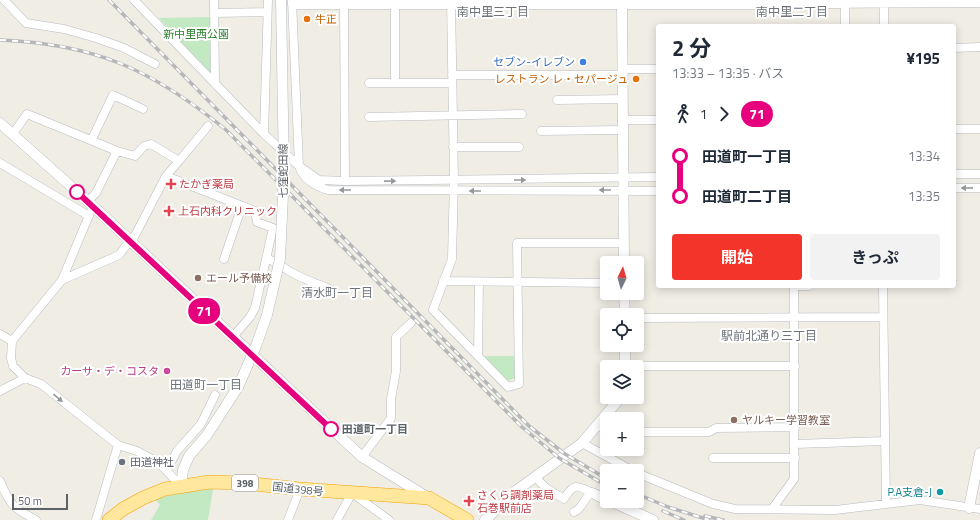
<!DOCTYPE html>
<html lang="ja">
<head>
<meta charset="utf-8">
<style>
	body { margin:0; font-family:"Titillium Web","Noto Sans JP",sans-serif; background:#f2f2f3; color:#1f2937; height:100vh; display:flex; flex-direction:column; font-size:15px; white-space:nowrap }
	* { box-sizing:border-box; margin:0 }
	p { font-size:13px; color:#747a83 }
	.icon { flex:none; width:22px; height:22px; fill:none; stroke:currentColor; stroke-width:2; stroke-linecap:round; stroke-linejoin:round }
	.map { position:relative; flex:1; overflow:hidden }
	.side { position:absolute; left:656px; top:24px; width:300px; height:264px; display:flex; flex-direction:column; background:#fff; border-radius:4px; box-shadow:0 2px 10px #0003 }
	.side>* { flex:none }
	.badge { padding:0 8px; border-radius:13px; font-size:14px; line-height:26px }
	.needle { width:26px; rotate:5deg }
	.buttons { position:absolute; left:600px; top:256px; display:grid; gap:8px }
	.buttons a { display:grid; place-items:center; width:44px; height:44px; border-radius:4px; background:#fff; box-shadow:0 2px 10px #0003; font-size:20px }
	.scale { position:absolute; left:12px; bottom:10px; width:56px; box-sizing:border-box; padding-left:4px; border:2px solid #5d6267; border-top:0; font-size:11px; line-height:14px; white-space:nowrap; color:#5d6267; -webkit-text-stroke:3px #fff; paint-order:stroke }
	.map>.badge { position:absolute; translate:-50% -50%; box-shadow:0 0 0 2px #fff }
	.legs { display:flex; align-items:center; gap:6px; height:44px; padding:0 16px; font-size:13px }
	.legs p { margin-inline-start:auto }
	.head { display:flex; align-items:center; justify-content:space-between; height:68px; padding:0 16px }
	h1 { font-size:22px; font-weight:700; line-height:30px }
	.primary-button { display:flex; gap:8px; margin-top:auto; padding:8px 16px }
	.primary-button a { flex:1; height:46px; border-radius:4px; background:#f2342a; color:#fff; font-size:16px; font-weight:700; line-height:46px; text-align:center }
	.primary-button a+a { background:#f2f2f3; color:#1f2937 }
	ul { padding:0 16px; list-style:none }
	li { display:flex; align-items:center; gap:14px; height:40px; font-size:15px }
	li i { display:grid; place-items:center; width:6px; height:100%; margin:0 5px; background:currentColor }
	li i::after { content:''; width:10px; height:10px; margin:-5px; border:3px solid; border-radius:50%; background:#fff }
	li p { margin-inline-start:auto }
	li:first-child i { background:linear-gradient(#0000 50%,currentColor 0) }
	li:last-child i { background:linear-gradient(currentColor 50%,#0000 0) }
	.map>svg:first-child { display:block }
	.green { fill:#c2e9c1 }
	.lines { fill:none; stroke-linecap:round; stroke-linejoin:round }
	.minor-casing { stroke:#b8bbc0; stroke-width:9 }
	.tertiary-casing { stroke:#b8bbc0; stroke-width:11 }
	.trunk-casing { stroke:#f6a200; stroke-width:14 }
	.minor { stroke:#fff; stroke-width:8 }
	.tertiary { stroke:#fff; stroke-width:10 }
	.trunk { stroke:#ffe79d; stroke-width:13 }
	.rail-casing { stroke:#b6b7b8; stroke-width:3.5 }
	.rail { stroke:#fff; stroke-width:2; stroke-dasharray:6; stroke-linecap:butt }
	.tertiary-bridge-casing { stroke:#b8bbc0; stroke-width:11; stroke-linecap:butt }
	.tertiary-bridge { stroke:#fff; stroke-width:10 }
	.oneway { fill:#96999c }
	.line-1-casing { stroke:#fff; stroke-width:9 }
	.line-1 { stroke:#e6007e; stroke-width:6 }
	.food-dot { fill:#e8710a; stroke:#fff; stroke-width:1.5 }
	.shop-dot { fill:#3f7fe0; stroke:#fff; stroke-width:1.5 }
	.health-dot { fill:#e0444e; stroke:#fff; stroke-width:1.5 }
	.stop-1-dot { fill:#fff; stroke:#e6007e; stroke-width:2 }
	.education-dot { fill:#8d6e63; stroke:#fff; stroke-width:1.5 }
	.hotel-dot { fill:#d1479c; stroke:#fff; stroke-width:1.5 }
	.worship-dot { fill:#6b7280; stroke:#fff; stroke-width:1.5 }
	.culture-dot { fill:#0f9aa8; stroke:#fff; stroke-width:1.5 }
	.labels { text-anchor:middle; stroke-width:4; stroke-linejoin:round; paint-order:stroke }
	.shield { fill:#fff; stroke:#8e9195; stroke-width:1 }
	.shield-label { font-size:10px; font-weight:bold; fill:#5d6267 }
	.food-label { font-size:11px; fill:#c56008; stroke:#fff; text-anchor:start }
	.park-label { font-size:11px; fill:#308231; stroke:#fff }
	.shop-label { font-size:11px; fill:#366cbe; stroke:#fff; text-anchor:end }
	.street-label { font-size:11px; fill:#5d6267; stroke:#fff }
	.health-label { font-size:11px; fill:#be3a42; stroke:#fff; text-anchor:start }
	.education-label { font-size:11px; fill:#785e54; stroke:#fff; text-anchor:start }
	.hotel-label { font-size:11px; fill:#b23c85; stroke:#fff; text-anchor:end }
	.stop-label { font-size:11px; font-weight:bold; fill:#5d6267; stroke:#fff; text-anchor:start }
	.worship-label { font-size:11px; fill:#5b616d; stroke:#fff; text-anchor:start }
	.culture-label { font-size:11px; fill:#0d838f; stroke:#fff; text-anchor:end }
	.neighbourhood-label { font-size:12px; fill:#6e7479; stroke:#fff }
</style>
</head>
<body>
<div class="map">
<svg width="980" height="520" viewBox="0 0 980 520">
	<rect width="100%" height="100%" fill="#f0ede5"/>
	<path class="green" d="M 212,17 L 213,77 L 159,18 Z
		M 484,356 L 515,356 L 515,378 L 507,381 Z
		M 196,489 L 213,489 L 208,520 L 151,520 L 160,505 L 155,499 Z"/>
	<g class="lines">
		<defs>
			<path id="minor" d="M 4,0 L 26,23 L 64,29 L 96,38 L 124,48 L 155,64
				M 134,0 L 264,134 L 299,166 L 319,180 L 345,181 L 658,177
				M 214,0 L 215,82
				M 292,0 L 299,166 C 303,179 315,186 328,190 L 658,191
				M 344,0 L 345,181
				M 451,0 L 454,180 L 452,259 L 433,310 L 508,387 L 519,384 L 517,243 L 624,243
				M 884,0 L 884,26
				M 799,4 L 980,3
				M 845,5 L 845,26
				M 214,13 L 267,12
				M 954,48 L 980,47
				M 622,69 L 658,69
				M 452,75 L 622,75
				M 369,83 L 452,83
				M 395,83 L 395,4
				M 557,100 L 623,99
				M 369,117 L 522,114
				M 622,120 L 658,120
				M 954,129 L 980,129
				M 541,131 L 622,130
				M 264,134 L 268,0
				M 12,135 L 27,114 L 117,151 L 135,156 L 144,146 L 151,144 L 179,161 L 166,176 L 255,211 L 257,222 L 273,228 L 255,308 L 250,317 L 232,338
				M 92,139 L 113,95 L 143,109
				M 453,147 L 519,147
				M 179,161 L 208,126
				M 0,163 L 89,216
				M 954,174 L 980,174
				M 954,188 L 980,188
				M 87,202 L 96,193 L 117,151
				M 129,242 L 119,255 L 62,280 L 12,341 L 11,358 L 13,366 L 25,378 L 41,384 L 118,445 L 137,451 L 159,463 L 181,486
				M 131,243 L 166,176
				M 224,259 L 242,206
				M 267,259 C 276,261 281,266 289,271 C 302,279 318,284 332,290
				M 62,280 L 90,213
				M 443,281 L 607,283
				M 794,286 L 809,286
				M 883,286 L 886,504
				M 637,318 L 883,317
				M 0,334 L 12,341
				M 478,355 L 479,282
				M 625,366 L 795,366
				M 0,391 L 25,378
				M 597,425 L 607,430
				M 637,432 L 709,432 L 716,428 L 795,427
				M 582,443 L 633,471
				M 795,444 L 885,441
				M 362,457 L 391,418 L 391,399 L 396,371 L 396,337 L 411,323
				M 713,458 L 795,458
				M 167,470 L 177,451 L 201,424 L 215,395
				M 637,473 L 713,504 L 735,509 L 835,510 L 920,500 L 980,509
				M 535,477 L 546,488 L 564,499 C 573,484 577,484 592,493 C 583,497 584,508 574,512
				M 0,481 C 10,505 13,508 36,520
				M 772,509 L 794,479 L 794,286
				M 96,520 L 118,445
				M 288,520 L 300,489
				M 337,520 L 352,493 L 389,520"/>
			<path id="tertiary" d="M 622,0 L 624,263
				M 293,4 L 799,4
				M 0,123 L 93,206 L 362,457 L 427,497
				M 624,293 L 625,315
				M 625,345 L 625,367
				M 181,486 L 183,470 L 189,456 L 207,435 L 238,387
				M 592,493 L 607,500
				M 610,501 L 653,520
				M 969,508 L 980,453
				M 485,520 L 517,490 L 582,443 L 621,397"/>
			<path id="trunk" d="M 109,520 L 123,509 L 143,498 L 165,489 L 209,482 L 244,483 L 300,489 L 429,498 L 467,520"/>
		</defs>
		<use href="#minor" class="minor-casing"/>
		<use href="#tertiary" class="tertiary-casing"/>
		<use href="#trunk" class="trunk-casing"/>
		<use href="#minor" class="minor"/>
		<use href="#tertiary" class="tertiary"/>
		<use href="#trunk" class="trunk"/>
		<defs>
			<path id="rail" d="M 109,0 L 529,426 L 565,454 L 607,479
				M 0,40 C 95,44 151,69 225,129 L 522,427 L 559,458 L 607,486
				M 637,494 L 668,507 L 709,520
				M 663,511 L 684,520
				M 705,516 L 723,520"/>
		</defs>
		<use href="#rail" class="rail-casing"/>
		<use href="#rail" class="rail"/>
		<defs>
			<path id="tertiary-bridge" d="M 238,387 L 256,346 L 267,315 L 280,259 L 284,173 L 281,0"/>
		</defs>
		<use href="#tertiary-bridge" class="tertiary-bridge-casing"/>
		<use href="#tertiary-bridge" class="tertiary-bridge"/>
	</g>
	<defs><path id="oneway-solid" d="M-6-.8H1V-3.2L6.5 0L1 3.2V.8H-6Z"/></defs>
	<g class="oneway">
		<use href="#oneway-solid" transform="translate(520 180)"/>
		<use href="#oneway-solid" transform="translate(390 181) rotate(-1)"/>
		<use href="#oneway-solid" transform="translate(967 188) rotate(179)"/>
		<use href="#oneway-solid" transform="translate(345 190) rotate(-180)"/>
		<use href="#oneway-solid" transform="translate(605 190) rotate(180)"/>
		<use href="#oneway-solid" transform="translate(475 191) rotate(180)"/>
		<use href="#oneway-solid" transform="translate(58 398) rotate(40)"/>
	</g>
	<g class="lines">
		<defs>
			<path id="line-1" d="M 77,192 L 331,429"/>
		</defs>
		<use href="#line-1" class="line-1-casing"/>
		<use href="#line-1" class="line-1"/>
	</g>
	<g class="food-dot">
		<circle cx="307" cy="19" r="4"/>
		<circle cx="636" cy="79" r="4"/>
	</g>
	<circle class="shop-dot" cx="583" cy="62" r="4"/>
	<g class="health-dot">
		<path d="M169 178h4v4h4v4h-4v4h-4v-4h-4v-4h4z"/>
		<path d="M167 205h4v4h4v4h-4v4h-4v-4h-4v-4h4z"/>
		<path d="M467 495h4v4h4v4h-4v4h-4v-4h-4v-4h4z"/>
	</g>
	<g class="stop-1-dot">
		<circle cx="77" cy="192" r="7"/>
		<circle cx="331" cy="429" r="7"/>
	</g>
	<g class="education-dot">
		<circle cx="198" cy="278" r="4"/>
		<circle cx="734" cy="420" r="4"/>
	</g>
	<circle class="hotel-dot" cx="167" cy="371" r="4"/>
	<circle class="worship-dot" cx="122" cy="462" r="4"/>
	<circle class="culture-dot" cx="940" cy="492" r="4"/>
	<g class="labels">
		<rect class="shield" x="232" y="475" width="26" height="16" rx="3"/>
		<g class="shield-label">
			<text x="245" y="487">398</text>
		</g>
		<g class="food-label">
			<text x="315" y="23">牛正</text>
			<text x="628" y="83" text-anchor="end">レストラン レ・セパージュ</text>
		</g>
		<g class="park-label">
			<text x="196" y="38">新中里西公園</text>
		</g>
		<g class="shop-label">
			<text x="575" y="66">セブン-イレブン</text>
		</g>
		<g class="street-label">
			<text transform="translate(283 171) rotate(-90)" y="4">七窪蛇田線</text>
			<text transform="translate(298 489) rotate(6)" y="4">国道398号</text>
		</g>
		<g class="health-label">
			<text x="179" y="188">たかぎ薬局</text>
			<text x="178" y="215">上石内科クリニック</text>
			<text x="477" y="499">さくら調剤薬局<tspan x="477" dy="13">石巻駅前店</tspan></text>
		</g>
		<g class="education-label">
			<text x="206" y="282">エール予備校</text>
			<text x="742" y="424">ヤルキー学習教室</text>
		</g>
		<g class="hotel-label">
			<text x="159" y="375">カーサ・デ・コスタ</text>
		</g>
		<g class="stop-label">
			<text x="342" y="433">田道町一丁目</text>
		</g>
		<g class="worship-label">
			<text x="130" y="466">田道神社</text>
		</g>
		<g class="culture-label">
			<text x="932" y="496">P.A支倉-J</text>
		</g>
		<g class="neighbourhood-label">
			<text x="493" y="16">南中里三丁目</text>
			<text x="792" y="16">南中里二丁目</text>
			<text x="337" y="297">清水町一丁目</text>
			<text x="769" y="340">駅前北通り三丁目</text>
			<text x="206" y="389">田道町一丁目</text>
		</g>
	</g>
</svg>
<div class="buttons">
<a><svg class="needle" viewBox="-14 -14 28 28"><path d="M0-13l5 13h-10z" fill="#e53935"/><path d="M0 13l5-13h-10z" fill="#747a83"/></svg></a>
<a><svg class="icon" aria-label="locate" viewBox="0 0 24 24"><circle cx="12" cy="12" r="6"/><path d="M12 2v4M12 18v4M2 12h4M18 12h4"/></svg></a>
<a><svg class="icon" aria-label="layers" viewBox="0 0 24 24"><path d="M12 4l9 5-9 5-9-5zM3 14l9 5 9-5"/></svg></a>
<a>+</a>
<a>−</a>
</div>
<div class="scale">50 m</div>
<b class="badge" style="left:204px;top:311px;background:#e6007e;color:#fff">71</b>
<section class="side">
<div class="head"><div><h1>2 分</h1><p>13:33 – 13:35 · バス</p></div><b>¥195</b></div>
<div class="legs"><svg class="icon" aria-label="walk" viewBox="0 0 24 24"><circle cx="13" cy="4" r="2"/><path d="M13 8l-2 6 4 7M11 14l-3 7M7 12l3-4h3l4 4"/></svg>1<svg class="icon" aria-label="forward" viewBox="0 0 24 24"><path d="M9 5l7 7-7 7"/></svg><b class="badge" style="background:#e6007e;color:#fff">71</b></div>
<ul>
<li><i style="color:#e6007e"></i><b>田道町一丁目</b><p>13:34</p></li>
<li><i style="color:#e6007e"></i><b>田道町二丁目</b><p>13:35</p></li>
</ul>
<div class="primary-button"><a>開始</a><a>きっぷ</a></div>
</section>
</div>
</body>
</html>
